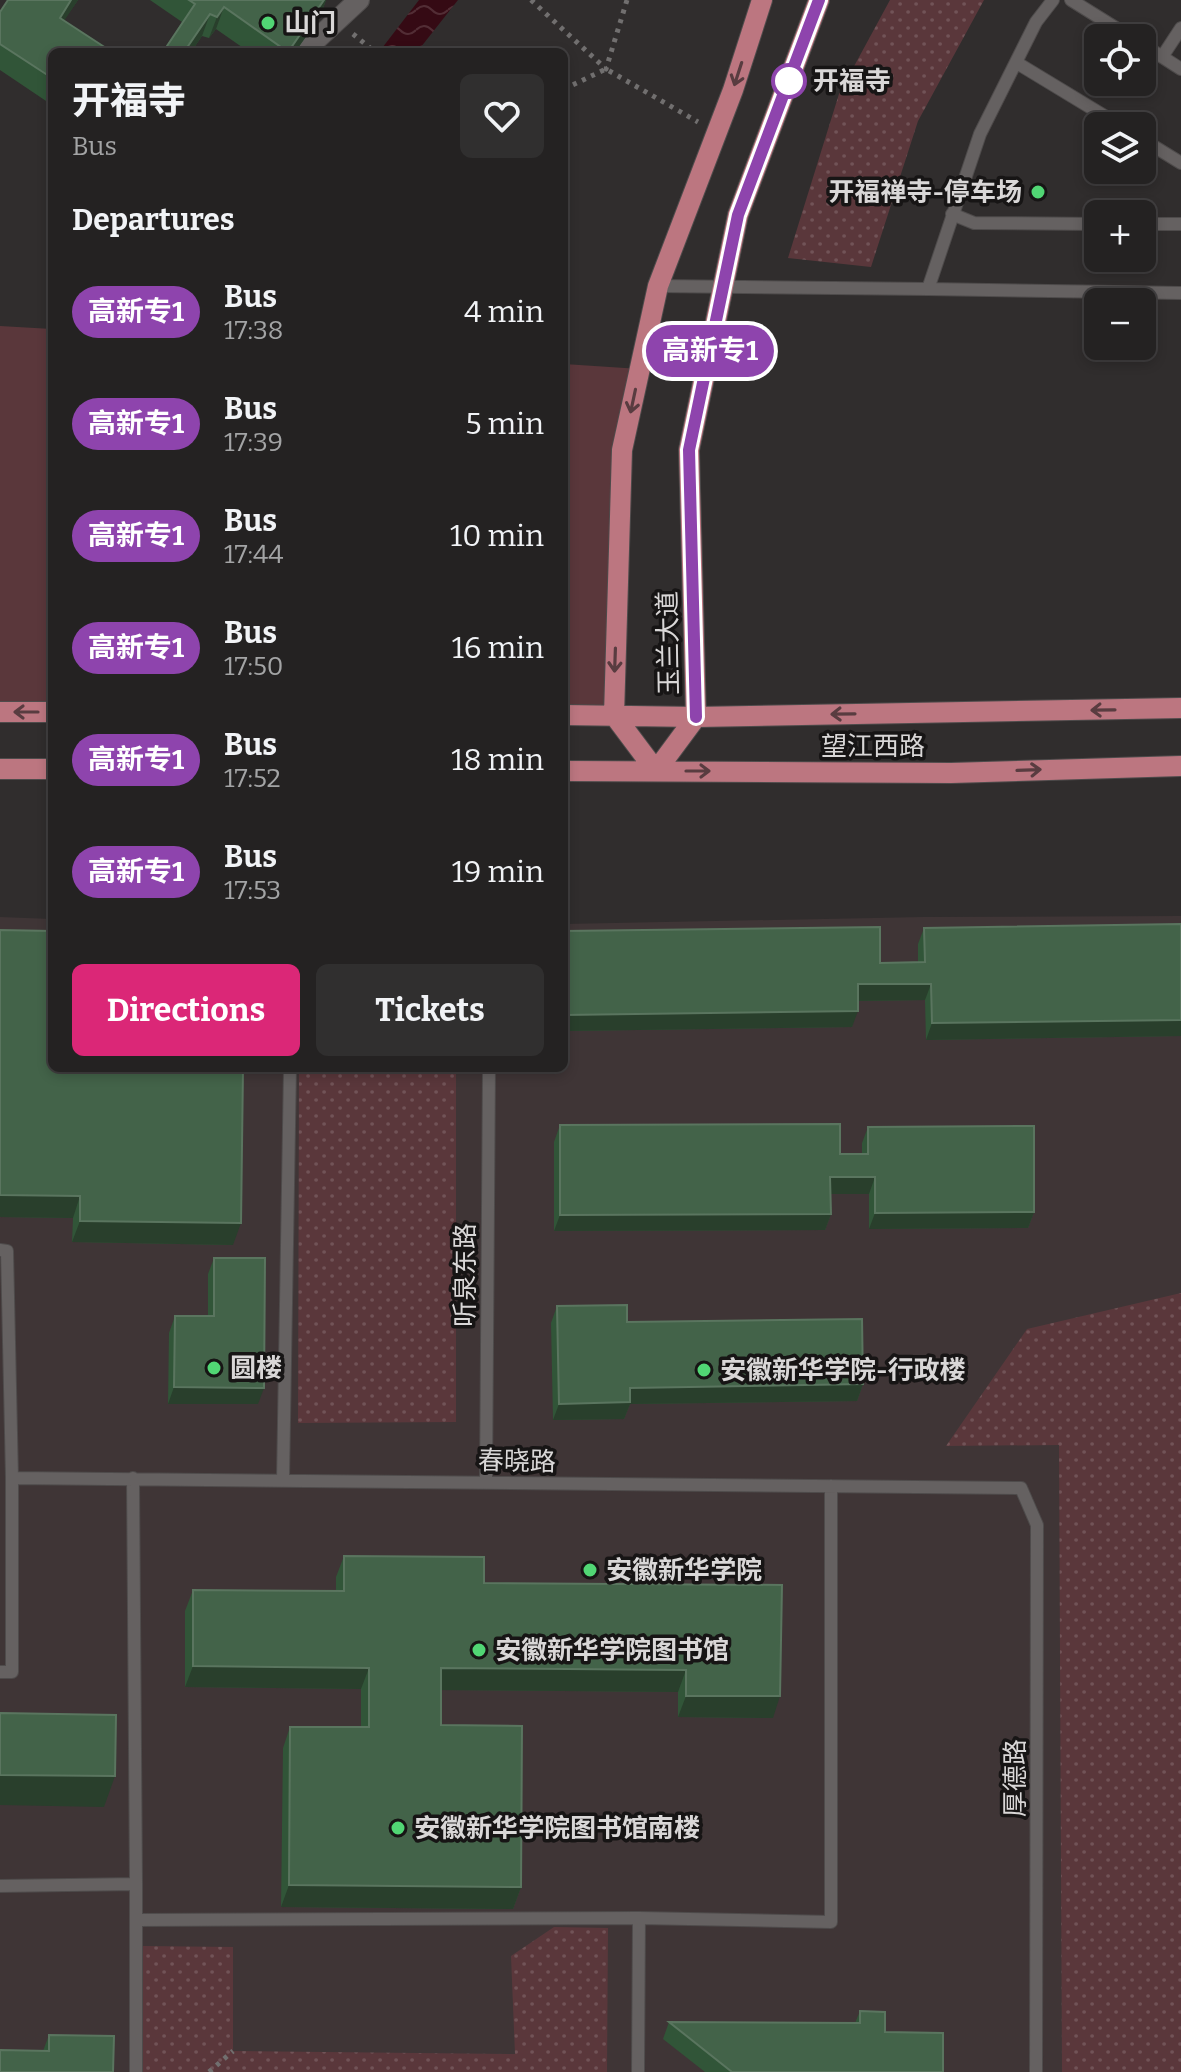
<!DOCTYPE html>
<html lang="en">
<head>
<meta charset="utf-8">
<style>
	body { margin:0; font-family:Bitter,"Noto Sans SC",serif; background:#302f2f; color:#f1f3f6; height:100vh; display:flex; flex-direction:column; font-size:30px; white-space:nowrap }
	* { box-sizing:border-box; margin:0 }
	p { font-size:26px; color:#a3a4a5 }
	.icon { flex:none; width:44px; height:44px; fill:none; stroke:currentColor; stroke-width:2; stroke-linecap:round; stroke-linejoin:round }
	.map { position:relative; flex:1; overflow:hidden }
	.sheet { position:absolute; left:48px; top:48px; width:520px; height:1024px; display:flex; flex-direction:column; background:#242222; border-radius:12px; box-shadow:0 4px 12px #0003,0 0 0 2px #413f40 }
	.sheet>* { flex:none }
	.badge { padding:0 16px; border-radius:26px; font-size:28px; line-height:52px }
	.buttons { position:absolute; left:1084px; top:24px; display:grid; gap:16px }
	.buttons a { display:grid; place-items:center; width:72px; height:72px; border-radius:12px; background:#242222; box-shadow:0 4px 12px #0003,0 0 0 2px #413f40; font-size:40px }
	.map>.badge { position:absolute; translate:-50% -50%; box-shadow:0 0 0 4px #fff }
	h2 { padding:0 24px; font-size:30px; line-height:72px }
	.round { display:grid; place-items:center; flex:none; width:84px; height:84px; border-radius:12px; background:#302f2f }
	.headline { display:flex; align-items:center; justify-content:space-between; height:136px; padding:0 24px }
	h1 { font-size:38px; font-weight:700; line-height:60px }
	.button { display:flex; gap:16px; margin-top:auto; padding:16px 24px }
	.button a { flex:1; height:92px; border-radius:12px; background:#db2777; color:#fff; font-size:32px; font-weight:700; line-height:92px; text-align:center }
	.button a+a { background:#302f2f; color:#f1f3f6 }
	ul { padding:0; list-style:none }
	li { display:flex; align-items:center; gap:24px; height:112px; padding:0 24px }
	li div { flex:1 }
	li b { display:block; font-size:30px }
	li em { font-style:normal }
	li .badge { min-width:88px; font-weight:700; text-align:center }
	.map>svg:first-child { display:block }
	.built { fill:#3f3536 }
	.grass { fill:url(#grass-dots) }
	.park { fill:#5a373b }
	.water { fill:url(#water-waves) }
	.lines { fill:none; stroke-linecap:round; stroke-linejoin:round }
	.lane-casing { stroke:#4e4b4b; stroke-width:14 }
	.street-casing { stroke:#4e4b4b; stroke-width:22 }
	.primary-casing { stroke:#4e4b4b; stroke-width:22 }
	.path { stroke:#716f6f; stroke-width:5; stroke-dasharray:4 6; stroke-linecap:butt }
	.lane { stroke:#656161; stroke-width:12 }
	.street { stroke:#656161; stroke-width:20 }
	.primary { stroke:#bc7680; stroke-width:20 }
	.wall { fill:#315538 }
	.shaded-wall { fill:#293f2c }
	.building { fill:#436349; stroke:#5a755f; stroke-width:2 }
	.oneway { stroke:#593c40 }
	.line-casing { stroke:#fff; stroke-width:18 }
	.line { stroke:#8e44ad; stroke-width:12 }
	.poi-dot { fill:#51d674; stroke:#171515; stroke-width:3 }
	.stop-dot { fill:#fff; stroke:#8e44ad; stroke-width:4 }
	.labels { text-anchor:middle; stroke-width:7; stroke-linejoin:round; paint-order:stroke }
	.poi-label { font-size:26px; font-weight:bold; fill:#d9d7d7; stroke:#171515; text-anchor:start }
	.stop-label { font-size:26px; font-weight:bold; fill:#d9d7d7; stroke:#171515; text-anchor:start }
	.street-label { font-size:26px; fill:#d9d7d7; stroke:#171515 }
</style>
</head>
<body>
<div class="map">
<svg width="1181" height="2072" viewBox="0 0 1181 2072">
	<defs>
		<pattern id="grass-dots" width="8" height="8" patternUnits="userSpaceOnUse" patternTransform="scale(2)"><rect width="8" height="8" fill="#5a373b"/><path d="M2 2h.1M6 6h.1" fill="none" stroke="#715357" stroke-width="1.8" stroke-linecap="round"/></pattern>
		<pattern id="water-waves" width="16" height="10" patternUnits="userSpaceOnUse" patternTransform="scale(2)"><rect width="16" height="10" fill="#350a14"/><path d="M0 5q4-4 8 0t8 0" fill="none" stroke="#522d35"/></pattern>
	</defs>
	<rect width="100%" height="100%" fill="#302d2d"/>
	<path class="built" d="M 1181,916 L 1181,2072 L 0,2072 L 0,917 L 52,919 L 52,1068 L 564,1068 L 564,924 L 923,917 Z"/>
	<path class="grass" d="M 890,0 L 984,0 L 918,121 L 871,267 L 788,258 L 839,94 Z
		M 299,1068 L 456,1068 L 456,1422 L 298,1423 Z
		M 1181,1293 L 1181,2072 L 1062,2072 L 1059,1445 L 946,1446 L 1027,1329 Z
		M 554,1927 L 608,1928 L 607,2072 L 142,2072 L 142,1946 L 233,1947 L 233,2051 L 515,2054 L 511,1956 Z"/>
	<path class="park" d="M 0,326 L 52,329 L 52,712 L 0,712 Z
		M 564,364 L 640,369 L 622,450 L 614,715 L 564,715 Z"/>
	<path class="water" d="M 419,0 L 458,0 L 417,52 L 379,52 Z"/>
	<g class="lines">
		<defs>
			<path id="lane" d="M 1071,0 L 1132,38
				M 1142,44 L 1181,69
				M 1162,57 L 1181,28
				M 1017,63 L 1121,126
				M 1142,139 L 1181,163
				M 952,214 L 974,223 L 1098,224
				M 1142,224 L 1181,224
				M 658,286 L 928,289 L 980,134 L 1036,22 L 1053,0
				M 928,289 L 1181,293
				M 0,1250 L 7,1251 L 12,1478 L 12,1672 L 0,1672
				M 12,1478 L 1021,1488 L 1037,1525 L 1036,2072
				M 283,1480 L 290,1068
				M 486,1482 L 489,1068
				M 0,1886 L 136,1884 L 133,1478
				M 136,1920 L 639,1918 L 831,1922 L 831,1486
				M 136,2072 L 136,1884
				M 638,2072 L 639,1918"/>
			<path id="street" d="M 303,52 L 359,0"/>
			<path id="primary" d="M 762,0 L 733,90 L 658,286 L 622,450 L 614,715 L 656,771 L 696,717 L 689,450 L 738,215 L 819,0
				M 0,712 L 52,712
				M 564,715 L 696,717 L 1181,708
				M 0,769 L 52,769
				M 564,771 L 951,773 L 1181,766"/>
		</defs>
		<use href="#lane" class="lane-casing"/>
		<use href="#street" class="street-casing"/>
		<use href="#primary" class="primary-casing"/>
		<path class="path" d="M 531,0 L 606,69 L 627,0
			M 353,34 L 375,52
			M 564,89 L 606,69 L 698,122
			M 209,2072 L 233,2051"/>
		<use href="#lane" class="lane"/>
		<use href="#street" class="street"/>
		<use href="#primary" class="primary"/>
	</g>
	<path class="wall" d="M 8,0 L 78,0 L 64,20 L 52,52 L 52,105 L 0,70 L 0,12 Z
		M 150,0 L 326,0 L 320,17 L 295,52 L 249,52 L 216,29 L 209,38 L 202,36 L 191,52 L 163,52 L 182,22 Z
		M 1181,924 L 1181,1036 L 926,1040 L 925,1000 L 858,1001 L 852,1027 L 564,1031 L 880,963 L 918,963 L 918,944 L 924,928 Z
		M 0,930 L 233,1245 L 72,1242 L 73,1218 L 0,1217 Z
		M 560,1125 L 840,1154 L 862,1154 L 862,1143 L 868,1127 L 1034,1212 L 1028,1228 L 869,1229 L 869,1194 L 831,1194 L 831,1214 L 825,1230 L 554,1231 L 554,1142 Z
		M 214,1258 L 258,1404 L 168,1404 L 169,1333 L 175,1316 L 208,1316 L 208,1274 Z
		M 557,1306 L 627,1322 L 863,1384 L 857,1401 L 630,1404 L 624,1419 L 553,1420 L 551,1323 Z
		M 344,1556 L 484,1583 L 782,1585 L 773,1718 L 678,1717 L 678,1692 L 441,1690 L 441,1725 L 521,1887 L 513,1909 L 281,1907 L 283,1748 L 290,1727 L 361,1727 L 361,1689 L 185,1687 L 185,1611 L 193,1590 L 336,1591 L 336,1577 Z
		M 860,2011 L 885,2032 L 943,2072 L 705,2072 L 663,2039 L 669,2022 L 855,2023 Z
		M 49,2035 L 113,2072 L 43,2051 Z"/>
	<path class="shaded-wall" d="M 71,0 L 78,0 L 52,39 L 60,18 Z
		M 324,0 L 326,0 L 320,17 L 295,52 L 288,52 Z
		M 224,7 L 216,29 L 209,38 L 217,17 Z
		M 210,14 L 202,36 L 191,52 L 184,52 Z
		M 858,984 L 931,984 L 925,1000 L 852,1001 Z
		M 858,1011 L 852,1027 L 564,1031 L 564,1015 Z
		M 1181,1020 L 1181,1036 L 926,1040 L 932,1023 Z
		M 830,1177 L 875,1177 L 869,1194 L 824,1194 Z
		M 0,1195 L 80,1196 L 73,1218 L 0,1217 Z
		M 1034,1212 L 1028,1228 L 869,1229 L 875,1213 Z
		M 831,1214 L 825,1230 L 554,1231 L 560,1215 Z
		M 80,1221 L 241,1223 L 233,1245 L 72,1242 Z
		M 863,1384 L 857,1401 L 630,1404 L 624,1419 L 553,1420 L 559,1404 L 630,1388 Z
		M 174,1387 L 264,1388 L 258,1404 L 168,1404 Z
		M 193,1666 L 369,1668 L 361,1689 L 185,1687 Z
		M 441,1668 L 686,1670 L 678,1692 L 434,1690 Z
		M 686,1696 L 780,1696 L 773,1718 L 678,1717 Z
		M 0,1775 L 115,1776 L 104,1807 L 0,1805 Z
		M 289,1885 L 521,1887 L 513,1909 L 281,1907 Z"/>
	<path class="building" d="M 8,0 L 71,0 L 60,18 L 112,52 L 52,52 L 52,78 L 0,44 L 0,12 Z
		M 189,0 L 324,0 L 288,52 L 224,7 L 217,17 L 210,14 L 184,52 L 163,52 L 195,4 Z
		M 1181,924 L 1181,1020 L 932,1023 L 931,984 L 858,984 L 858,1011 L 564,1015 L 564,931 L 880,927 L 880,963 L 925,962 L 924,928 Z
		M 0,930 L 52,931 L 52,1068 L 243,1068 L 241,1223 L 80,1221 L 80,1196 L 0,1195 Z
		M 840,1124 L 840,1154 L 868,1154 L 868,1127 L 1034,1126 L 1034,1212 L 875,1213 L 875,1177 L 830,1177 L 831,1214 L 560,1215 L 560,1125 Z
		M 214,1258 L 265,1258 L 264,1388 L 174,1387 L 175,1316 L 214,1316 Z
		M 627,1305 L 627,1322 L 862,1319 L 863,1384 L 630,1388 L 630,1402 L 559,1404 L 557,1306 Z
		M 344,1556 L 484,1557 L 484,1583 L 782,1585 L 780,1696 L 686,1696 L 686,1670 L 441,1668 L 441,1725 L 522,1726 L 521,1887 L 289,1885 L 290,1727 L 369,1727 L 369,1668 L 193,1666 L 193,1590 L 344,1591 Z
		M 0,1713 L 116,1715 L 115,1776 L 0,1775 Z
		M 860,2011 L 885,2012 L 885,2032 L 943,2033 L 943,2072 L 732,2072 L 669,2022 L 860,2023 Z
		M 49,2035 L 114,2036 L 113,2072 L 0,2072 L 0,2050 L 49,2051 Z"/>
	<defs><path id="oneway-shaft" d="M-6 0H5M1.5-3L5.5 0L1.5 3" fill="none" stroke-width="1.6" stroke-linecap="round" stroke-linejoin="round" transform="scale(2)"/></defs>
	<g class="oneway">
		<use href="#oneway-shaft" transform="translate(738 74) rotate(108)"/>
		<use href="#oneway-shaft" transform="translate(633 401) rotate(102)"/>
		<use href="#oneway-shaft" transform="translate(615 660) rotate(92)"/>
		<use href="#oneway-shaft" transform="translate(1103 710) rotate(179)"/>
		<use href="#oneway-shaft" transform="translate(26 712) rotate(-180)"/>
		<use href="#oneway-shaft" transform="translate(843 714) rotate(179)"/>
		<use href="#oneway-shaft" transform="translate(1029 770) rotate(-2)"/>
		<use href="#oneway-shaft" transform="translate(698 771)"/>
	</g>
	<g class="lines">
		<defs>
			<path id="line" d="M 696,717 L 689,450 L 738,215 L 819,0"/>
		</defs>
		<use href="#line" class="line-casing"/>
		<use href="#line" class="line"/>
	</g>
	<g class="poi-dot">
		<circle cx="268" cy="23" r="8"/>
		<circle cx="1038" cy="192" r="8"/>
		<circle cx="214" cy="1368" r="8"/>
		<circle cx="704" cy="1370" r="8"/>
		<circle cx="590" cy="1570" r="8"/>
		<circle cx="479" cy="1650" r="8"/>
		<circle cx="398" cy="1828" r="8"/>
	</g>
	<circle class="stop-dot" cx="789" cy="81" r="16"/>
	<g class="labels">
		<g class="poi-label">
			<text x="284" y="32">山门</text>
			<text x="1022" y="201" text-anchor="end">开福禅寺-停车场</text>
			<text x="230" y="1377">圆楼</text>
			<text x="720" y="1379">安徽新华学院-行政楼</text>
			<text x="606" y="1579">安徽新华学院</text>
			<text x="495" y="1659">安徽新华学院图书馆</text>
			<text x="414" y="1837">安徽新华学院图书馆南楼</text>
		</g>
		<g class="stop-label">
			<text x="813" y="90">开福寺</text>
		</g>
		<g class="street-label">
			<text transform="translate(668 643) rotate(-91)" y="9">玉兰大道</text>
			<text x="873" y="755">望江西路</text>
			<text transform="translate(465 1275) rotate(-90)" y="9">听泉东路</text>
			<text transform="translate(517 1461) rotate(1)" y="9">春晓路</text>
			<text transform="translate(1015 1778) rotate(-90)" y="9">厚德路</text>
		</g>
	</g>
</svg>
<div class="buttons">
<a><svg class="icon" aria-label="locate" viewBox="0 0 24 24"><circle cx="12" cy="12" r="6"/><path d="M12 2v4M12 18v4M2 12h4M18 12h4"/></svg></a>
<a><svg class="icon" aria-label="layers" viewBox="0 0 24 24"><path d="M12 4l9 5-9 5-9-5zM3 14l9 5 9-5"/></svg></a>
<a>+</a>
<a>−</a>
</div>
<b class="badge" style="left:710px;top:351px;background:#8e44ad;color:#fff">高新专1</b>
<section class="sheet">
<div class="headline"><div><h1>开福寺</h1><p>Bus</p></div><a class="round"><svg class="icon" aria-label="heart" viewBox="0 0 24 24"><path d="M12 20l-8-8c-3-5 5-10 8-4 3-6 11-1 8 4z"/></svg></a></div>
<h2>Departures</h2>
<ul>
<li><span class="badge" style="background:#8e44ad;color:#fff">高新专1</span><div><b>Bus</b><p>17:38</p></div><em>4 min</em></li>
<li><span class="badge" style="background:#8e44ad;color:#fff">高新专1</span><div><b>Bus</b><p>17:39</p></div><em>5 min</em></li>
<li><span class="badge" style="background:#8e44ad;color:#fff">高新专1</span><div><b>Bus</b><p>17:44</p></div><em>10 min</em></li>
<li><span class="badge" style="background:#8e44ad;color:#fff">高新专1</span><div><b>Bus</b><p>17:50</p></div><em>16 min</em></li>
<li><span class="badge" style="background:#8e44ad;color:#fff">高新专1</span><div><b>Bus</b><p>17:52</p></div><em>18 min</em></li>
<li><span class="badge" style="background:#8e44ad;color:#fff">高新专1</span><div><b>Bus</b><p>17:53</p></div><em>19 min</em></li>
</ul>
<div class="button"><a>Directions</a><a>Tickets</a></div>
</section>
</div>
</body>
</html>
